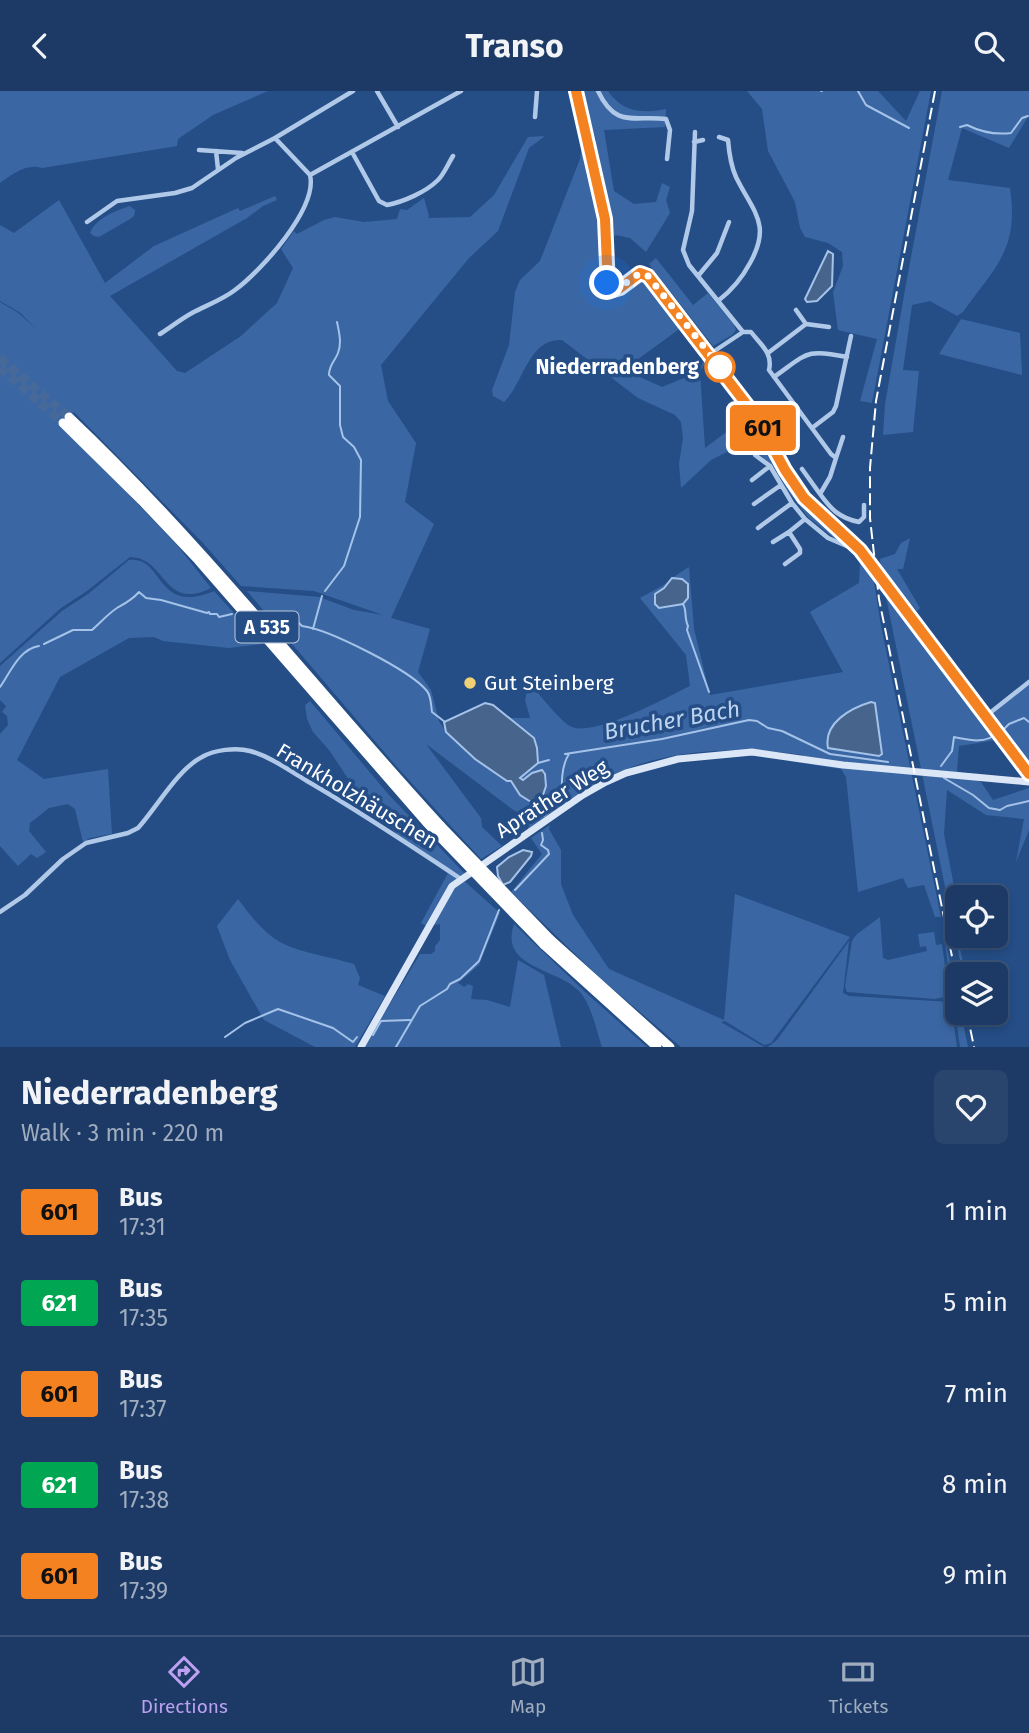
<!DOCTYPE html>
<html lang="en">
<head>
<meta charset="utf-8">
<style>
	body { margin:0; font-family:"Fira Sans",sans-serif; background:#29456e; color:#f1f3f6; height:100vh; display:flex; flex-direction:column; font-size:26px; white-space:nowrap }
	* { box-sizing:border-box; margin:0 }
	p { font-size:23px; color:#a0adbf }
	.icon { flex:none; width:38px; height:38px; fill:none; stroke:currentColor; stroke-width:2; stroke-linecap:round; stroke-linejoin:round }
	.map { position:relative; height:956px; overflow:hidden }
	.drawer { display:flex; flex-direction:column; background:#1c3a65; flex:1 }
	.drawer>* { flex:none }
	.badge { padding:0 14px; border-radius:5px; font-size:24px; line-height:46px }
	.tools { position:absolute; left:945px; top:794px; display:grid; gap:14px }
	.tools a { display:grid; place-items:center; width:63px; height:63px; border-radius:10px; background:#1c3a65; box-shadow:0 4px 10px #0003,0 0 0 2px #3a5479; font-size:35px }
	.you { position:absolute; width:35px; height:35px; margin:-18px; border:5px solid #fff; border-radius:50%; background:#1a73e8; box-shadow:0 0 0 10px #1a73e833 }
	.map>.badge { position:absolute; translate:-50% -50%; box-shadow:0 0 0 4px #fff }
	.round { display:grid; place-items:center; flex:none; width:74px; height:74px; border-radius:10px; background:#29456e }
	.head { display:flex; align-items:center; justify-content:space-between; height:119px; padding:0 21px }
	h1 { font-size:33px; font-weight:700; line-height:52px }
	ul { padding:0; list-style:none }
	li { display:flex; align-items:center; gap:21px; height:91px; padding:0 21px }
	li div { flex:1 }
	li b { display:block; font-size:26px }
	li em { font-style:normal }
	li .badge { min-width:77px; font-weight:700; text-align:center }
	header { display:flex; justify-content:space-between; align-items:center; height:91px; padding:0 21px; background:#1c3a65; font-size:32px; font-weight:700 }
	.dock { display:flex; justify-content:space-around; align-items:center; height:98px; border-top:2px solid #3a5479; background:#1c3a65; font-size:19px; color:#a0adbf }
	.dock a { display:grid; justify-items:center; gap:4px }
	.dock .on { color:#bca0f2 }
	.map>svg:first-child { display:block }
	.green { fill:#3a67a3 }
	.water { fill:#47648d; stroke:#a5c3e9; stroke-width:2 }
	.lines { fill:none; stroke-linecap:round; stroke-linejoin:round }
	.stream { stroke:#a5c3e9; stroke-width:2 }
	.highway-tunnel { stroke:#466999; stroke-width:9; stroke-dasharray:9 4.5; stroke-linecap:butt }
	.street { stroke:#b1c9e8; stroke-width:4.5 }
	.secondary { stroke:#dbe6f7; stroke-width:7 }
	.highway { stroke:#fff; stroke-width:9 }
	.rail { stroke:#fff; stroke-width:2; stroke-dasharray:12 5; stroke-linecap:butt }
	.highway-bridge { stroke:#fff; stroke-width:9 }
	.line-casing { stroke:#fff; stroke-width:16 }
	.line { stroke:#f58220; stroke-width:10 }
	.walk { stroke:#fff; stroke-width:7; stroke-dasharray:0 12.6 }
	.stop-dot { fill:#fff; stroke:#f58220; stroke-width:3.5 }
	.poi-dot { fill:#f2d175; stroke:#254e87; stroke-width:2.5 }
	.labels { text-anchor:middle; stroke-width:7; stroke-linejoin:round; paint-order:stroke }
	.shield { fill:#254e87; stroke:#becadb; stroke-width:2 }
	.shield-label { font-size:19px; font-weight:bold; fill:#fff }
	.stop-label { font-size:21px; font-weight:bold; fill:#fff; stroke:#254e87; text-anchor:end }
	.poi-label { font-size:21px; fill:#fff; stroke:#254e87; text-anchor:start }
	.street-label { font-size:21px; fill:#fff; stroke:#254e87 }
	.water-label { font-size:23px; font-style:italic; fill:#bcd3f0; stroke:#254e87 }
</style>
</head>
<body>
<header><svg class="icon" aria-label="back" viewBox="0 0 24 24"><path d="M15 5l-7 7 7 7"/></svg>Transo<svg class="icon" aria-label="search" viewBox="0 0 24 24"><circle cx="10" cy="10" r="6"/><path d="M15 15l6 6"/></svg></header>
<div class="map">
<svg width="1029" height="956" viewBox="0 0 1029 956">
	<rect width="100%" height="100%" fill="#254e87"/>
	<path class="green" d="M 0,0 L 268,0 L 213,24 L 178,48 L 177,55 L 42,77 C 26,72 12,84 0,92 Z
		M 583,0 L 608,0 C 622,21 642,23 666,18 L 665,36 L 604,39 L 614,100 L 634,113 L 656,111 L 662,92 L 670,96 L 666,109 L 670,122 L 646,161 L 630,147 L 616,144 L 602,154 L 602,196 L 608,202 L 616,204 L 640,188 L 643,188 L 682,236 L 630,274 L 633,283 L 662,296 L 684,287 L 707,268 L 700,281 L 705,357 L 749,324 L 761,345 L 759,350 L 752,353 L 753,348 L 711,369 L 681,397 L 679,373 L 683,347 L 681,331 L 675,324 L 638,307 L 562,249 C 528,247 524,292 504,311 L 493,305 L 492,299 L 509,254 L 515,201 L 520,189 L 540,170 L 580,68 L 582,51 L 596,50 Z
		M 747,0 L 878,0 L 906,30 L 920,0 L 931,0 L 872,312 L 860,310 L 877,248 L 838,239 L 833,201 L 843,175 L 842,161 L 828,152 L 805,146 L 800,137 L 795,111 L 768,60 L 762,18 Z
		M 942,0 L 1029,0 L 1029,24 L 1009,57 L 962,37 L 948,89 L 1010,97 C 1019,158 996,175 963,221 L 957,225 L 930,210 L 912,214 L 903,279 L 919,280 L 913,341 L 883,344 L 885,313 L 906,193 Z
		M 545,45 L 529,57 L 498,140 L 469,167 L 381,274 L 388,310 L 416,352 L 405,411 L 434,433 L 391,527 L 430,538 L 418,581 L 431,599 L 439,630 L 446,641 L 475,668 L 506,690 L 511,690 L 520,704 L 532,682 L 522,689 L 520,687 L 538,672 L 533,647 L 510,627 L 530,627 L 525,609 L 529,592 C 539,602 559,629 570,635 C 592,648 667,606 690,595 L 686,564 L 640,507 L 669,491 L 655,503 L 659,517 L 683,513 L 677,486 L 672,487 L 689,476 L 694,538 L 710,604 L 843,581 L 810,521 L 859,492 L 860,472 L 873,485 L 881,535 L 941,826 L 935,826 L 924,794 L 908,797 L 903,787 L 858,801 L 846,686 L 841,678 L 789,670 L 803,664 C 738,655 663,657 604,688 C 577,702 555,724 528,738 L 530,728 L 512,718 L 426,653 L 481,727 L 482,736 L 502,755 L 481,768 L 397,676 L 247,500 L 319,506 L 354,519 L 383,524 L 314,500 L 241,495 L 203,452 L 74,321 L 61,333 L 177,454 L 211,497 C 163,521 166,466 130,466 L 87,500 L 61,517 L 0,572 L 0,211 L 17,221 L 38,239 L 19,221 L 0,210 L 0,134 L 14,142 L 59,109 L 105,192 L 154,155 L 238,117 L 240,120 L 275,105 L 277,109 L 263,115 L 247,127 L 110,205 L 177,280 L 185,282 L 241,245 L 277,212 L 293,177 L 281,158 L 294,140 L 297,143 L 324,129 L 335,126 L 364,131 L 397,128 L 400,118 L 407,119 L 424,107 L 429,125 L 428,127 L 470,126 L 494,104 L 528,46 Z
		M 130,115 L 135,119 L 134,125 L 130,128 L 99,146 L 94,145 L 90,142 C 96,127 115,120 130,115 Z
		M 656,167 L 693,214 L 708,202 L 734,234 L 736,239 L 732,244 L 713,255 L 649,173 Z
		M 961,228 L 1020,242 L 1022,284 L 939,263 Z
		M 763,357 L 767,358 C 787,394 812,421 843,448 L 835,448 L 808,426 L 787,399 L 776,378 L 759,363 Z
		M 910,447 L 903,478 L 897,478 L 920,517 L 917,520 L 881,476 L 880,468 L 895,463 L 901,452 Z
		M 129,469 C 164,464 155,525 214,500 L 262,553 L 229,557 L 163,550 L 154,546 L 129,547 L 60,586 L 17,669 L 44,688 L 108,678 L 112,743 L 90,747 L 83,751 L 75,718 L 68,713 L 49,717 L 30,732 L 29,740 L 46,761 L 37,767 L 31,763 L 18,775 L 0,755 L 0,643 L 8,634 L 7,625 L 2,621 L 6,615 L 0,609 L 0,575 L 62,520 L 88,503 Z
		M 885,501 L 944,578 L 942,581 L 997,649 L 959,655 L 957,680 L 981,691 L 993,709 L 1029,697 L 1029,739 L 1016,771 L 1024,728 L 986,724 L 947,699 L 944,743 L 957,811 L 957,845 L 966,884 L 963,884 Z
		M 1029,593 L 1029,672 L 1013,651 L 1009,651 L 992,623 Z
		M 310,610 L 389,704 L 464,782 L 463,789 L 500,822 L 479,874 L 458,892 L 464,896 L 468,893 L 473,895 L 471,908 L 487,909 L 510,916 L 518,869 L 544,884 L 561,956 L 364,956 L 420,863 L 431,863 L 435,860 L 435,855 L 440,849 L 440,833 L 426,835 L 421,832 L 448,782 L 401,749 L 378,718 L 349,689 L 329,659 L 313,641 L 307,628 L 305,614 Z
		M 550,734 L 549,738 L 561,759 L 561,793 L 573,824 L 609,878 L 724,929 L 735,803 L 850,846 L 771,952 L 764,954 L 725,930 L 721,931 L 764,956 L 681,956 L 600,887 L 511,801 L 542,763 L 531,747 Z
		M 238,808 C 279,865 293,855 354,873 L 360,887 L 358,894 L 385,905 L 355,956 L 315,956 L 264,929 L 230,869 L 217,835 Z
		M 880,826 L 883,867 L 888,869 L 927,860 L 926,855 L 920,856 L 918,843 L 934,841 L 936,854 L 942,853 L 949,905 L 935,908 L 847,901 L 845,895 L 852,850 L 856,844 Z
		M 942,832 L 957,906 L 957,922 L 961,922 L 968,956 L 960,956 Z
		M 514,833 L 584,900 L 647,956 L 602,956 C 596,939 592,914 579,900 C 557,877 499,877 514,833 Z
		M 849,850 L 843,902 L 849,905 L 951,911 L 957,956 L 768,956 L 777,949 Z"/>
	<path class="water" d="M 828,160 L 833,163 L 832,195 L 817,210 L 807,211 L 805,208 Z
		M 672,487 L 682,488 L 688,493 L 688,507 L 683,513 L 659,517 L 655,513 L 655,503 L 664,497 Z
		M 871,611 L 875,612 L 882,663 L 879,665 L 828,657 C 823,632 851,617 871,611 Z
		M 485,612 L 493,614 L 534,647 L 537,657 L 538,672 L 520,687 L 523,689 L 532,682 L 542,679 L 545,683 L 546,695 L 542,707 L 531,711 L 520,704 L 511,690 L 507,690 L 475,668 L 446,641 L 444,631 Z
		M 523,759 L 532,761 L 531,765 L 510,791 L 503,794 L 498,785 L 497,776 L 509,766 Z"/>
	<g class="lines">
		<path class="stream" d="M 821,0 L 822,0
			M 858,0 L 866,14 L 909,37
			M 960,36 L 967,34 C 981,41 995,44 1011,42 L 1022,27 L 1028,25
			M 325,500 L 344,475 L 360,426 L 361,369 L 354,356 L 343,346 L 340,334 L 340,295 L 329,284 C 329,274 335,270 338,262 C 342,252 339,241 337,231
			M 683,513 C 687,519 684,527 688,535 L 687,539 L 709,601
			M 273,527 L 294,534 L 298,531 L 302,535 C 328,538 410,579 427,600 C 431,605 431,614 432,621 L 445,631
			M 313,538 L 322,505
			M 44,553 L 73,539 L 92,539 C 100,532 109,522 117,517 C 126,512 132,509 139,501 L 146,507 L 161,509 L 207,522 L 209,521 L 210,523 L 217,523 L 219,526 L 232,523
			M 0,596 C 10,582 19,558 39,555
			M 1002,640 L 1009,633 L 1024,627 L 1029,631
			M 565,663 L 662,648 L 749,629 L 757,630 L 768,637 L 782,640 L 830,663 L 888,671
			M 538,672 L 549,669
			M 941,675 L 952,660 L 954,646 C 970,649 983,653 997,643
			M 944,687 L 973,704 L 989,717 L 1000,719 L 1007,715 L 1029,710
			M 544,725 L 563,709 C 561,695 561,675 569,663
			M 515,799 L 549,763 L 548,759 L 541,754 L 543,749 L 542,742
			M 373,944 L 381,930 L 410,929
			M 225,946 L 245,932 L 278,918 L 333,937 L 353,951 L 357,946
			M 396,956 L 420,915 L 447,898 L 450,893 L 460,888 L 479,870 L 499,819"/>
		<path class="highway-tunnel" d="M 0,267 L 69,326
			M 0,277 L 63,332"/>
		<path class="street" d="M 377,0 L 398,36
			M 598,0 C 616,38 634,24 666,28 L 670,39 L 667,68
			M 535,26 L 537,0
			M 695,41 L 692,120 L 683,159 L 689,174 L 743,241
			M 275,47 L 353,0
			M 694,51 L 703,49
			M 199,59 L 242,62
			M 216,60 L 218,78
			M 352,61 L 379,110 L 387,114 C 403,111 426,101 438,89 C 444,83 448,73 453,65
			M 310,84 L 461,0
			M 87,131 L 117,110 L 175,102 L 192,97 L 236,67 L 275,47 L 310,84
			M 698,185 L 717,162 L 729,131
			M 718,210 C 731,200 742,187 750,172 C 772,133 753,121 736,86 C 731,75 729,61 728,49 L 719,46
			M 806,233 L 829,236
			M 743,241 L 751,241 C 761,254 773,262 769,279 L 831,363 L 836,367 L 830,386 L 820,403 C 831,418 839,427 859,431 L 864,426 L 864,414
			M 160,243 C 171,236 181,228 192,222 C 207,214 222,209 235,199 C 261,180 318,117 310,84
			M 768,262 L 806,233 L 796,219
			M 710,263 L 743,241
			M 774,286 C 807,263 805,257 847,266
			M 762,327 L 784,358
			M 812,337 L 833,321 L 836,315 L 851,245
			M 770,350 L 756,359 L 755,364 L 770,375 L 792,412 L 805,428 L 828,447 L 849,456
			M 836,367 L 843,346
			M 802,378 L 820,403
			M 752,389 L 770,375
			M 754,413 L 781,394
			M 758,437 L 792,412
			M 773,451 L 789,441
			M 785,473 L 800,462 L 800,458 L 789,441 L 805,428
			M 986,625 L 1029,591
			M 0,821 L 25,804 L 63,768 L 86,752 L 128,742 L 138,737 C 157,716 178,678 202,666 C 214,659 236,656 250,660 C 269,665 289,679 307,690 C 359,720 410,754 461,788"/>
		<path class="secondary" d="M 576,0 L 605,128 L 608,196 L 613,199 L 620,197 L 640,182 L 648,185 L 757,327
			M 761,333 L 794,393 L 816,419 L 860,459 L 1029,683
			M 361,956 L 452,795 L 583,704 L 606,691 L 626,682 L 678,668 L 752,661 L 843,674 L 1029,691"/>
		<path class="highway" d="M 69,326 C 203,453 316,599 441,735
			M 63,332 L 142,410 L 198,469 L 434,740
			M 550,848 L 670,956
			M 544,854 L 657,956"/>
		<path class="rail" d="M 935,0 L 876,310 L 870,377 L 870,427 L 879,508 L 957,890
			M 967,922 L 974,956"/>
		<path class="highway-bridge" d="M 441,735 L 550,848
			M 434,740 L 544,854"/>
	</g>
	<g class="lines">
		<defs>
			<path id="line" d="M 576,0 L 605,128 L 608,196 L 613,199 L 620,197 L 640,182 L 648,185 L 757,327 L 785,379 L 804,407 L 860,459 L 1029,683"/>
		</defs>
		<use href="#line" class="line-casing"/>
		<use href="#line" class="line"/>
		<path class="walk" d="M 607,192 L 611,198 L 616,199 L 640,182 L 648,185 L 720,276"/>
	</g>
	<circle class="stop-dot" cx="720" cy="276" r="14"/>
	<circle class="poi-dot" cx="470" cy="592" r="7"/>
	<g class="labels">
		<rect class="shield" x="235.5" y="520.5" width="63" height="31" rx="5"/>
		<g class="shield-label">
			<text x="267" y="543">A 535</text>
		</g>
		<g class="stop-label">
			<text x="699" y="283">Niederradenberg</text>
		</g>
		<g class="poi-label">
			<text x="484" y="599">Gut Steinberg</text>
		</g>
		<g class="street-label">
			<text transform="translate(357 705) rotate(31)" y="7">Frankholzhäuschen</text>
			<text transform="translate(552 708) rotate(-32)" y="7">Aprather Weg</text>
		</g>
		<g class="water-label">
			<text transform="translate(672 629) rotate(-10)" y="8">Brucher Bach</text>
		</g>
	</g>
</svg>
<div class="tools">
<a><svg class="icon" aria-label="locate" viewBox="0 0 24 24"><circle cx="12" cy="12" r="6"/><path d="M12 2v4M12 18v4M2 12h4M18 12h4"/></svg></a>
<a><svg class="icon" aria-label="layers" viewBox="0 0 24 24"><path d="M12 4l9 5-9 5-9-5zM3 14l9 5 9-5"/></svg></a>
</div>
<div class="you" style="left:607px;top:192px"></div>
<b class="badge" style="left:763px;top:337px;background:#f58220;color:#111">601</b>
</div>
<section class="drawer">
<div class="head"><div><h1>Niederradenberg</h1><p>Walk · 3 min · 220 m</p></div><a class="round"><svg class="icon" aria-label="heart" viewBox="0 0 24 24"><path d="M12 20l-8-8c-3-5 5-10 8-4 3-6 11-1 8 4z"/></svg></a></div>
<ul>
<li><span class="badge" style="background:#f58220;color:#111">601</span><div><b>Bus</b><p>17:31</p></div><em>1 min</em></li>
<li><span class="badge" style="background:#00a651;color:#fff">621</span><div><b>Bus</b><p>17:35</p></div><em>5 min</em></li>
<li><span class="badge" style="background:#f58220;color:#111">601</span><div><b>Bus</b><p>17:37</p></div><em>7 min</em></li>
<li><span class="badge" style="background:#00a651;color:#fff">621</span><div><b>Bus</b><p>17:38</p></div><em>8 min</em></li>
<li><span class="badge" style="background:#f58220;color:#111">601</span><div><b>Bus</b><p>17:39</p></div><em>9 min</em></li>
</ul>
</section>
<nav class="dock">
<a class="on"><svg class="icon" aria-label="directions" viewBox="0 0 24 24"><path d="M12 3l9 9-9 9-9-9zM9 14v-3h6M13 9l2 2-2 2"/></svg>Directions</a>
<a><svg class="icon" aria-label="map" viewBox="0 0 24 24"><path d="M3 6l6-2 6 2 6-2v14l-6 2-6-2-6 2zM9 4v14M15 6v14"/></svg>Map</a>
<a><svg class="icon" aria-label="tickets" viewBox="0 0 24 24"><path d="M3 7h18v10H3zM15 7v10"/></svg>Tickets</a>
</nav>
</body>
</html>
